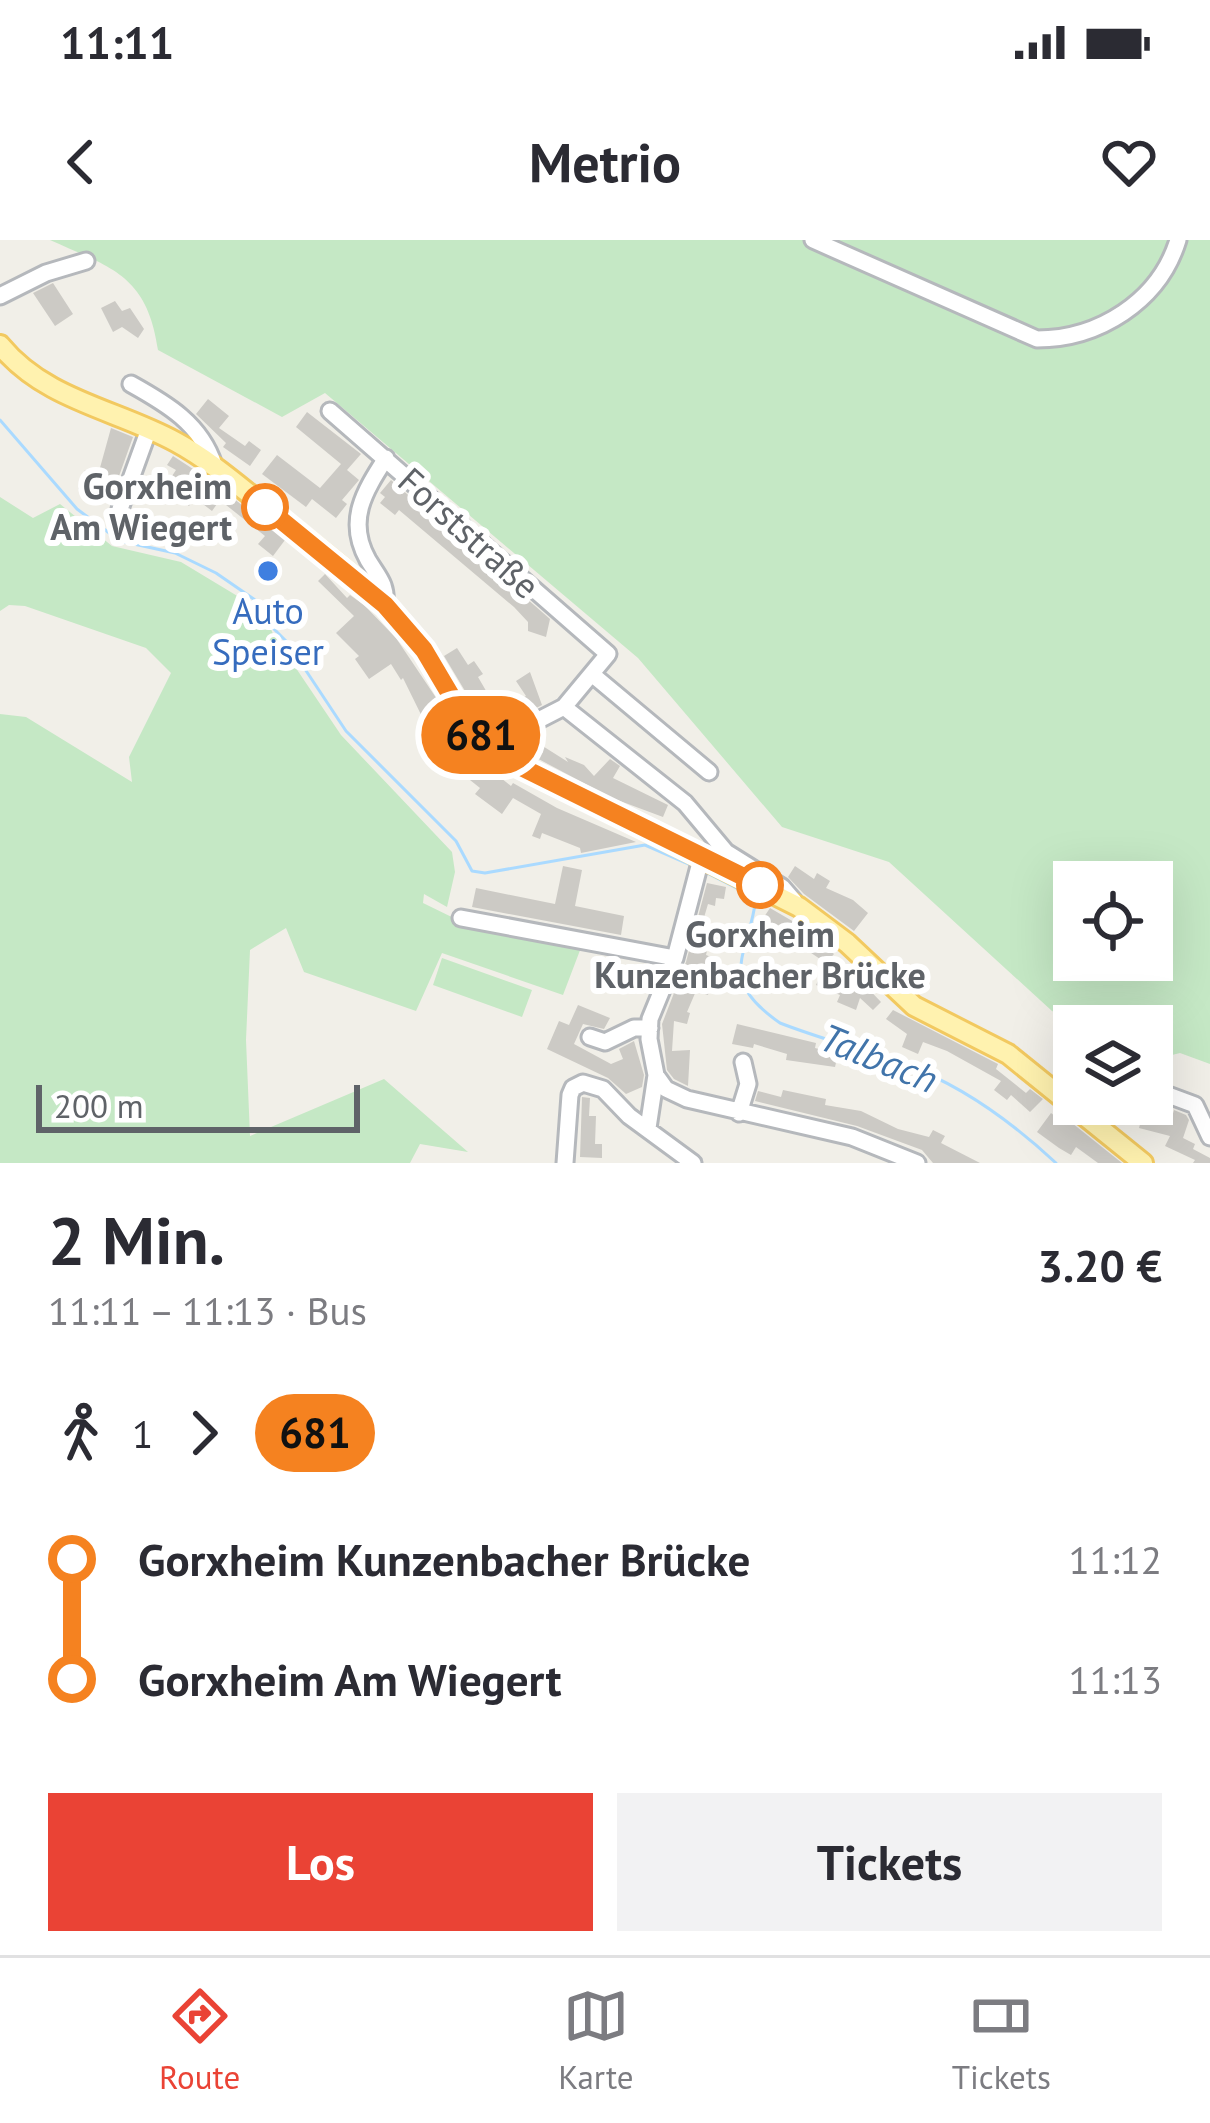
<!DOCTYPE html>
<html lang="de">
<head>
<meta charset="utf-8">
<style>
	body { margin:0; font-family:"PT Sans",sans-serif; background:#f2f2f3; color:#2b2b33; height:100vh; display:flex; flex-direction:column; font-size:45px; white-space:nowrap }
	* { box-sizing:border-box; margin:0 }
	p { font-size:39px; color:#7c7c81 }
	.icon { flex:none; width:66px; height:66px; fill:none; stroke:currentColor; stroke-width:2; stroke-linecap:round; stroke-linejoin:round }
	.map { position:relative; height:923px; overflow:hidden }
	.sheet { display:flex; flex-direction:column; background:#fff; flex:1 }
	.sheet>* { flex:none }
	.badge { padding:0 24px; border-radius:39px; font-size:42px; line-height:78px }
	.fabs { position:absolute; left:1053px; top:621px; display:grid; gap:24px }
	.fabs a { display:grid; place-items:center; width:120px; height:120px; border-radius:0px; background:#fff; box-shadow:0 12px 48px #0002; font-size:60px }
	.scale { position:absolute; left:36px; bottom:30px; width:324px; box-sizing:border-box; padding-left:12px; border:6px solid #5f6368; border-top:0; font-size:33px; line-height:42px; white-space:nowrap; color:#5f6368; -webkit-text-stroke:9px #fff; paint-order:stroke }
	.map>.badge { position:absolute; translate:-50% -50%; box-shadow:0 0 0 6px #fff }
	.legs { display:flex; align-items:center; gap:18px; height:132px; padding:0 48px; font-size:39px }
	.legs p { margin-inline-start:auto }
	.headline { display:flex; align-items:center; justify-content:space-between; height:204px; padding:0 48px }
	h1 { font-size:66px; font-weight:600; line-height:90px }
	.button { display:flex; gap:24px; margin-top:auto; padding:24px 48px }
	.button a { flex:1; height:138px; border-radius:0px; background:#ea4335; color:#fff; font-size:48px; font-weight:600; line-height:138px; text-align:center }
	.button a+a { background:#f2f2f3; color:#2b2b33 }
	ul { padding:0 48px; list-style:none }
	li { display:flex; align-items:center; gap:42px; height:120px; font-size:45px }
	li i { display:grid; place-items:center; width:18px; height:100%; margin:0 15px; background:currentColor }
	li i::after { content:''; width:30px; height:30px; margin:-15px; border:9px solid; border-radius:50%; background:#fff }
	li p { margin-inline-start:auto }
	li:first-child i { background:linear-gradient(#0000 50%,currentColor 0) }
	li:last-child i { background:linear-gradient(currentColor 50%,#0000 0) }
	.status { display:flex; justify-content:space-between; align-items:center; height:84px; padding:0 60px; background:#fff; direction:ltr }
	.status svg { height:33px; fill:currentColor }
	header { display:flex; justify-content:space-between; align-items:center; height:156px; padding:0 48px; background:#fff; font-size:54px; font-weight:600 }
	.dock { display:flex; justify-content:space-around; align-items:center; height:168px; border-top:3px solid #e1e1e2; background:#fff; font-size:33px; color:#7c7c81 }
	.dock a { display:grid; justify-items:center; gap:6px }
	.dock .current { color:#ea4335 }
	.map>svg:first-child { display:block }
	.green { fill:#c5e8c5; fill-rule:evenodd }
	.lines { fill:none; stroke-linecap:round; stroke-linejoin:round }
	.stream { stroke:#aadaff; stroke-width:3 }
	.building { fill:#cccac5 }
	.minor-casing { stroke:#b5b8bc; stroke-width:21 }
	.major-casing { stroke:#f2c960; stroke-width:24 }
	.minor { stroke:#fff; stroke-width:15 }
	.major { stroke:#fff2af; stroke-width:18 }
	.line-1-casing { stroke:#fff; stroke-width:27 }
	.line-1 { stroke:#f58220; stroke-width:18 }
	.stop-1-dot { fill:#fff; stroke:#f58220; stroke-width:6 }
	.shop-dot { fill:#3f7fe0; stroke:#fff; stroke-width:4.5 }
	.labels { text-anchor:middle; stroke-width:12; stroke-linejoin:round; paint-order:stroke }
	.stop-label { font-size:36px; font-weight:bold; fill:#5f6368; stroke:#fff; text-anchor:end }
	.street-label { font-size:36px; fill:#5f6368; stroke:#fff }
	.shop-label { font-size:36px; fill:#366cbe; stroke:#fff }
	.water-label { font-size:39px; font-style:italic; fill:#4174aa; stroke:#fff }
</style>
</head>
<body>
<div class="status"><b>11:11</b><svg viewBox="0 0 49 12"><path d="M0 12V9h3v3zM5 12V6h3v6zM10 12V3h3v9zM15 12V0h3v12zM26 1h20v11H26zM47 4h2v5h-2z"/></svg></div>
<header><svg class="icon" aria-label="back" viewBox="0 0 24 24"><path d="M15 5l-7 7 7 7"/></svg>Metrio<svg class="icon" aria-label="heart" viewBox="0 0 24 24"><path d="M12 20l-8-8c-3-5 5-10 8-4 3-6 11-1 8 4z"/></svg></header>
<div class="map">
<svg width="1210" height="923" viewBox="0 0 1210 923">
	<rect width="100%" height="100%" fill="#f1efe8"/>
	<path class="green" d="M 50,0 L 1210,0 L 1210,824 L 1180,813 L 1152,820 L 1152,786 L 1081,786 L 1052,771 L 889,622 L 782,587 L 638,418 L 325,153 L 282,177 L 158,110 C 147,35 112,28 50,0 ZM 1074,642 L 1152,642 L 1152,720 L 1074,720 Z
		M 0,257 L 33,278 L 60,264 L 112,306 L 181,322 L 264,372 L 273,394 L 341,495 L 452,612 L 455,632 L 447,667 L 424,654 L 423,663 L 464,683 L 582,705 L 563,755 L 442,713 L 416,771 L 304,732 L 286,688 L 250,710 L 246,800 L 250,896 L 384,839 L 468,912 L 420,904 L 410,923 L 0,923 L 0,474 L 26,477 L 132,542 L 129,517 L 171,433 L 146,408 L 25,366 L 9,365 L 0,371 Z
		M 442,718 L 532,750 L 522,777 L 433,745 Z"/>
	<g class="lines">
		<path class="stream" d="M 0,180 L 77,269 L 120,301 L 175,313 L 216,333 L 268,369 L 273,388 L 287,402 L 346,491 L 456,601 L 472,631 L 485,633 L 645,605 L 691,625
			M 705,632 L 756,658 C 749,716 715,738 780,783 C 821,799 864,810 906,825 C 961,845 1013,883 1056,923"/>
	</g>
	<path class="building" d="M 53,43 L 73,74 L 55,86 L 33,53 Z
		M 115,61 L 122,71 L 130,68 L 144,89 L 138,98 L 122,87 L 113,92 L 101,68 Z
		M 208,159 L 229,176 L 219,188 L 245,206 L 249,201 L 261,210 L 250,226 L 223,207 L 226,203 L 196,174 Z
		M 307,172 L 361,214 L 347,230 L 359,240 L 342,260 L 347,264 L 336,278 L 312,259 L 306,267 L 262,234 L 277,215 L 320,248 L 341,224 L 296,187 Z
		M 111,188 L 133,197 L 109,264 L 78,249 L 85,230 L 98,235 Z
		M 173,216 L 210,240 L 201,253 L 217,264 L 212,271 L 195,258 L 189,266 L 166,245 L 176,230 L 167,225 Z
		M 391,240 L 550,379 L 546,397 L 528,391 L 528,382 L 514,367 L 399,270 L 395,275 L 380,263 L 385,257 L 380,253 Z
		M 227,253 L 285,300 L 273,316 L 258,304 L 265,296 L 221,261 Z
		M 325,334 L 347,358 L 350,355 L 364,365 L 396,398 L 455,486 L 434,501 L 403,438 L 401,440 L 391,424 L 369,439 L 355,419 L 359,416 L 336,393 L 354,376 L 318,341 Z
		M 457,408 L 468,425 L 474,421 L 483,434 L 478,437 L 492,461 L 477,471 L 444,416 Z
		M 530,432 L 542,465 L 525,474 L 524,471 L 494,489 L 485,480 L 501,467 L 503,470 L 526,456 L 516,441 Z
		M 530,498 L 568,522 L 565,517 L 584,525 L 594,536 L 610,519 L 620,526 L 613,538 L 668,565 L 663,577 L 612,558 L 514,506 Z
		M 475,517 L 511,546 L 513,543 L 557,568 L 636,602 L 581,613 L 580,608 L 542,593 L 540,599 L 532,596 L 541,574 L 513,558 L 502,574 L 475,554 L 480,548 L 460,532 Z
		M 563,626 L 582,630 L 575,666 L 624,676 L 621,695 L 472,667 L 476,648 L 555,664 Z
		M 795,626 L 814,639 L 817,633 L 830,641 L 826,648 L 853,660 L 868,673 L 854,691 L 804,654 L 788,637 Z
		M 707,643 L 726,647 L 724,659 L 716,658 L 715,666 L 708,664 L 700,691 L 711,694 L 706,715 L 711,717 L 704,739 L 712,741 L 708,755 L 696,751 L 687,772 L 690,773 L 687,784 L 674,781 L 672,811 L 690,810 L 688,846 L 674,839 L 667,830 L 662,784 L 686,722 Z
		M 770,668 L 806,689 L 834,714 L 826,723 L 762,680 Z
		M 839,718 L 881,762 L 873,770 L 860,758 L 856,770 L 837,762 L 840,755 L 816,745 L 825,726 Z
		M 578,765 L 610,778 L 604,789 L 583,784 L 574,804 L 611,824 L 623,819 L 619,809 L 634,801 L 644,835 L 642,847 L 626,854 L 608,838 L 547,809 L 559,781 L 569,785 Z
		M 893,770 L 998,824 L 996,829 L 1026,853 L 1030,849 L 1043,859 L 1030,872 L 1011,855 L 1007,860 L 994,850 L 1001,841 L 947,811 L 923,802 L 918,814 L 902,807 L 907,794 L 886,779 Z
		M 737,784 L 816,803 L 815,808 L 838,814 L 835,827 L 786,820 L 787,814 L 754,804 L 753,808 L 732,804 Z
		M 783,850 L 826,859 L 825,865 L 861,871 L 898,889 L 929,897 L 933,890 L 945,896 L 941,903 L 980,923 L 933,923 L 922,910 L 857,886 L 755,861 L 758,851 L 781,857 Z
		M 582,857 L 590,858 L 589,876 L 596,876 L 595,904 L 602,904 L 602,918 L 580,917 Z
		M 1144,869 L 1172,877 L 1174,870 L 1186,875 L 1189,880 L 1183,898 L 1195,904 L 1193,909 L 1210,918 L 1210,923 L 1193,923 L 1195,920 L 1165,906 L 1170,896 L 1139,888 Z
		M 1051,873 L 1059,879 L 1062,875 L 1122,923 L 1098,923 L 1076,907 L 1071,915 L 1059,908 L 1037,892 Z"/>
	<g class="lines">
		<defs>
			<path id="minor" d="M 813,0 L 1037,99 C 1098,99 1159,62 1178,0
				M 0,56 L 46,33 L 86,21
				M 131,144 C 167,164 201,184 214,225
				M 330,171 L 608,414 L 564,467 L 490,505
				M 120,269 L 149,189
				M 385,365 C 387,344 379,338 368,320 C 346,281 364,252 386,218
				M 593,435 L 709,532
				M 564,467 L 685,563 L 726,612 L 782,647 L 794,661
				M 461,678 L 675,718
				M 590,797 L 605,802 L 634,788 L 650,788
				M 656,835 L 666,849 L 687,859 L 852,897 L 917,923
				M 1152,849 L 1195,865 L 1210,897
				M 739,873 L 748,844 L 743,822
				M 648,888 L 656,835 L 649,799 L 650,779 L 675,718 L 702,615
				M 565,923 L 570,855 L 573,848 L 583,843 L 603,849 L 629,876 L 693,923"/>
			<path id="major" d="M 0,105 C 46,161 116,169 176,202 C 211,221 241,248 272,272 C 324,314 382,355 422,408 C 437,427 446,452 460,471 C 475,491 493,508 513,523 L 799,667 L 847,703 L 914,766 L 1008,814 L 1143,923"/>
		</defs>
		<use href="#minor" class="minor-casing"/>
		<use href="#major" class="major-casing"/>
		<use href="#minor" class="minor"/>
		<use href="#major" class="major"/>
	</g>
	<g class="lines">
		<defs>
			<path id="line-1" d="M 265,267 L 385,365 L 424,410 L 460,471 L 490,505 L 513,523 L 760,645"/>
		</defs>
		<use href="#line-1" class="line-1-casing"/>
		<use href="#line-1" class="line-1"/>
	</g>
	<g class="stop-1-dot">
		<circle cx="265" cy="267" r="21"/>
		<circle cx="760" cy="645" r="21"/>
	</g>
	<circle class="shop-dot" cx="268" cy="331" r="12"/>
	<g class="labels">
		<g class="stop-label">
			<text x="232" y="259">Gorxheim<tspan x="232" dy="41">Am Wiegert</tspan></text>
			<text x="760" y="707" text-anchor="middle">Gorxheim<tspan x="760" dy="41">Kunzenbacher Brücke</tspan></text>
		</g>
		<g class="street-label">
			<text transform="translate(469 293) rotate(42)" y="13">Forststraße</text>
		</g>
		<g class="shop-label">
			<text x="268" y="384">Auto<tspan x="268" dy="41">Speiser</tspan></text>
		</g>
		<g class="water-label">
			<text transform="translate(879 818) rotate(22)" y="14">Talbach</text>
		</g>
	</g>
</svg>
<div class="fabs">
<a><svg class="icon" aria-label="locate" viewBox="0 0 24 24"><circle cx="12" cy="12" r="6"/><path d="M12 2v4M12 18v4M2 12h4M18 12h4"/></svg></a>
<a><svg class="icon" aria-label="layers" viewBox="0 0 24 24"><path d="M12 4l9 5-9 5-9-5zM3 14l9 5 9-5"/></svg></a>
</div>
<div class="scale">200 m</div>
<b class="badge" style="left:481px;top:495px;background:#f58220;color:#111">681</b>
</div>
<section class="sheet">
<div class="headline"><div><h1>2 Min.</h1><p>11:11 – 11:13 · Bus</p></div><b>3.20 €</b></div>
<div class="legs"><svg class="icon" aria-label="walk" viewBox="0 0 24 24"><circle cx="13" cy="4" r="2"/><path d="M13 8l-2 6 4 7M11 14l-3 7M7 12l3-4h3l4 4"/></svg>1<svg class="icon" aria-label="forward" viewBox="0 0 24 24"><path d="M9 5l7 7-7 7"/></svg><b class="badge" style="background:#f58220;color:#111">681</b></div>
<ul>
<li><i style="color:#f58220"></i><b>Gorxheim Kunzenbacher Brücke</b><p>11:12</p></li>
<li><i style="color:#f58220"></i><b>Gorxheim Am Wiegert</b><p>11:13</p></li>
</ul>
<div class="button"><a>Los</a><a>Tickets</a></div>
</section>
<nav class="dock">
<a class="current"><svg class="icon" aria-label="directions" viewBox="0 0 24 24"><path d="M12 3l9 9-9 9-9-9zM9 14v-3h6M13 9l2 2-2 2"/></svg>Route</a>
<a><svg class="icon" aria-label="map" viewBox="0 0 24 24"><path d="M3 6l6-2 6 2 6-2v14l-6 2-6-2-6 2zM9 4v14M15 6v14"/></svg>Karte</a>
<a><svg class="icon" aria-label="tickets" viewBox="0 0 24 24"><path d="M3 7h18v10H3zM15 7v10"/></svg>Tickets</a>
</nav>
</body>
</html>
